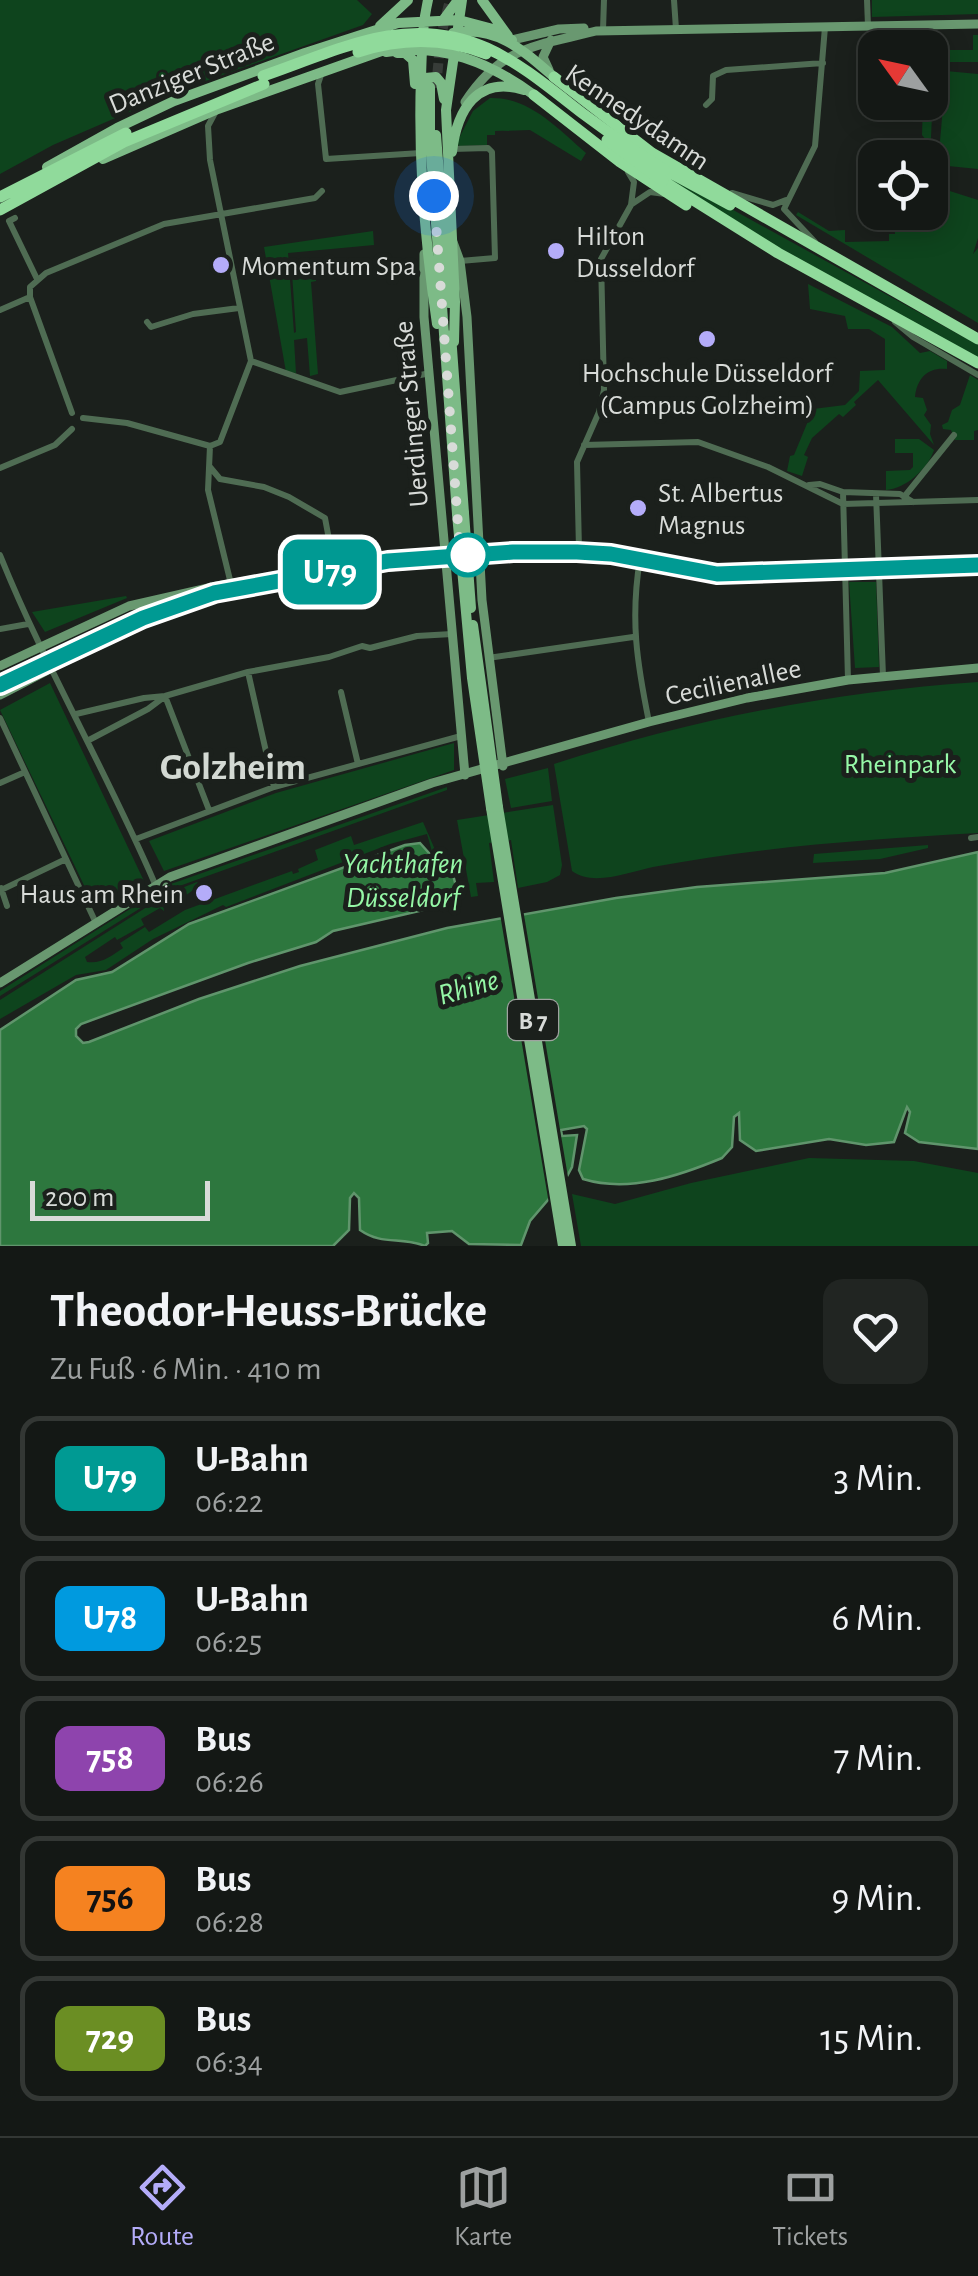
<!DOCTYPE html>
<html lang="de">
<head>
<meta charset="utf-8">
<style>
	body { margin:0; font-family:"Alegreya Sans",sans-serif; background:#212522; color:#f1f3f6; height:100vh; display:flex; flex-direction:column; font-size:38px; white-space:nowrap }
	* { box-sizing:border-box; margin:0 }
	p { font-size:32px; color:#9da0a0 }
	.icon { flex:none; width:55px; height:55px; fill:none; stroke:currentColor; stroke-width:2; stroke-linecap:round; stroke-linejoin:round }
	.map { position:relative; height:1246px; overflow:hidden }
	.side { display:flex; flex-direction:column; background:#141815; flex:1 }
	.side>* { flex:none }
	.badge { padding:0 20px; border-radius:15px; font-size:35px; line-height:65px }
	.needle { width:65px; rotate:303deg }
	.fabs { position:absolute; left:858px; top:30px; display:grid; gap:20px }
	.fabs a { display:grid; place-items:center; width:90px; height:90px; border-radius:20px; background:#141815; box-shadow:0 5px 25px #0003,0 0 0 2px #333734; font-size:50px }
	.scale { position:absolute; left:30px; bottom:25px; width:180px; box-sizing:border-box; padding-left:10px; border:5px solid #d8dbd8; border-top:0; font-size:28px; line-height:35px; white-space:nowrap; color:#d8dbd8; -webkit-text-stroke:8px #1b201c; paint-order:stroke }
	.you { position:absolute; width:50px; height:50px; margin:-25px; border:8px solid #fff; border-radius:50%; background:#1a73e8; box-shadow:0 0 0 15px #1a73e833 }
	.map>.badge { position:absolute; translate:-50% -50%; box-shadow:0 0 0 5px #fff }
	.round { display:grid; place-items:center; flex:none; width:105px; height:105px; border-radius:20px; background:#212522 }
	.summary { display:flex; align-items:center; justify-content:space-between; height:170px; padding:0 50px }
	h1 { font-size:48px; font-weight:700; line-height:75px }
	ul { padding:0; list-style:none }
	li { display:flex; align-items:center; gap:30px; height:125px; margin:0 20px 15px; padding:0 30px; border:5px solid #333734; border-radius:20px }
	li div { flex:1 }
	li b { display:block; font-size:38px }
	li em { font-style:normal }
	li .badge { min-width:110px; font-weight:700; text-align:center }
	.dock { display:flex; justify-content:space-around; align-items:center; height:140px; border-top:2px solid #333734; background:#141815; font-size:28px; color:#9da0a0 }
	.dock a { display:grid; justify-items:center; gap:5px }
	.dock .selected { color:#b4acf9 }
	.map>svg:first-child { display:block }
	.green { fill:#0e441d }
	.water { fill:#2d773e; stroke:#60956c; stroke-width:2.5 }
	.pier { fill:#1b201c }
	.lines { fill:none; stroke-linecap:round; stroke-linejoin:round }
	.primary-tunnel { stroke:#373c38; stroke-width:10; stroke-dasharray:10 5; stroke-linecap:butt }
	.street { stroke:#4f6c53; stroke-width:6 }
	.secondary { stroke:#699870; stroke-width:9 }
	.primary { stroke:#7dbb87; stroke-width:10 }
	.highway { stroke:#90da9b; stroke-width:11 }
	.tram { stroke:#909491; stroke-width:2.5 }
	.primary-bridge { stroke:#7dbb87; stroke-width:10 }
	.highway-bridge { stroke:#90da9b; stroke-width:11 }
	.line-casing { stroke:#fff; stroke-width:22 }
	.line { stroke:#009a93; stroke-width:15 }
	.walk { stroke:#d8dbd8; stroke-width:10; stroke-dasharray:0 18 }
	.poi-dot { fill:#b4acf9; stroke:#1b201c; stroke-width:4 }
	.stop-dot { fill:#fff; stroke:#009a93; stroke-width:5 }
	.labels { text-anchor:middle; stroke-width:10; stroke-linejoin:round; paint-order:stroke }
	.shield { fill:#1b201c; stroke:#9fa3a0; stroke-width:2.5 }
	.shield-label { font-size:25px; font-weight:bold; fill:#d8dbd8 }
	.street-label { font-size:28px; fill:#d8dbd8; stroke:#1b201c }
	.poi-label { font-size:28px; fill:#d8dbd8; stroke:#1b201c; text-anchor:start }
	.park-label { font-size:28px; fill:#97f9a8; stroke:#1b201c }
	.water-label { font-size:30px; font-style:italic; fill:#95f7a6; stroke:#1b201c }
	.district-label { font-size:38px; font-weight:bold; fill:#d3d9d3; stroke:#1b201c }
</style>
</head>
<body>
<div class="map">
<svg width="978" height="1246" viewBox="0 0 978 1246">
	<rect width="100%" height="100%" fill="#1b201c"/>
	<path class="green" d="M 0,0 L 357,0 L 372,14 L 363,25 L 180,90 L 53,145 L 0,174 Z
		M 872,0 L 978,0 L 978,14 L 872,17 Z
		M 973,35 L 978,35 L 978,62 L 939,62 L 934,72 L 930,159 L 925,157 L 926,140 L 922,135 L 923,103 L 930,102 L 929,48 L 933,47 L 933,61 L 937,61 L 938,54 L 945,54 L 947,50 L 973,50 Z
		M 946,71 L 978,74 L 978,169 L 938,165 Z
		M 490,98 C 530,97 558,129 586,153 L 581,161 L 530,130 L 495,131 L 495,135 L 487,135 L 487,145 L 459,146 L 457,142 L 473,111 Z
		M 639,158 L 978,345 L 978,358 L 731,221 Z
		M 934,186 L 978,200 L 978,238 L 973,254 L 978,248 L 978,323 L 796,215 L 798,212 L 829,231 L 845,230 L 845,242 L 889,241 L 889,234 L 895,234 L 894,213 L 930,212 L 930,190 Z
		M 373,231 L 374,245 L 288,253 L 294,333 L 296,332 L 292,273 L 315,268 L 310,272 L 316,276 L 316,281 L 311,282 L 318,374 L 310,376 L 307,338 L 294,340 L 296,373 L 286,372 L 264,247 Z
		M 808,284 L 892,327 L 920,353 L 930,351 L 947,361 L 947,369 C 928,367 917,378 915,397 L 923,398 L 927,410 L 924,415 L 931,425 L 930,434 L 934,445 L 878,380 L 854,402 L 856,405 L 843,417 L 839,414 L 812,438 L 804,455 L 808,457 L 802,476 L 787,471 L 790,456 L 794,455 L 813,409 L 845,405 L 859,391 L 860,371 L 885,370 L 885,339 L 869,329 L 848,329 L 845,316 L 810,309 Z
		M 970,375 L 978,380 L 978,430 L 974,431 L 974,440 L 955,440 L 951,430 L 943,429 L 942,425 L 948,422 L 952,410 L 960,405 Z
		M 895,439 L 919,439 L 934,450 C 928,469 905,489 886,490 L 886,471 L 910,470 L 913,467 L 913,453 L 895,453 Z
		M 849,582 L 876,582 L 879,667 L 855,668 Z
		M 126,596 L 127,598 L 45,632 L 32,612 Z
		M 978,682 L 978,833 C 870,839 758,847 653,867 C 629,872 593,887 572,871 L 554,764 C 692,719 833,692 978,682 Z
		M 50,683 L 144,881 L 93,904 L 0,710 Z
		M 454,743 L 454,770 L 164,871 L 149,841 L 276,793 Z
		M 548,768 L 552,801 L 511,808 L 505,779 Z
		M 447,787 L 447,790 L 171,889 L 0,996 L 0,991 L 168,885 Z
		M 553,805 L 562,865 L 560,875 L 547,882 L 518,888 L 511,840 L 489,843 L 494,882 L 476,883 L 478,896 L 471,897 L 457,820 Z
		M 423,822 L 436,852 L 433,855 L 427,834 L 390,844 L 226,907 L 223,905 L 153,939 L 106,970 L 76,975 L 0,1019 L 0,1000 L 169,893 L 197,882 L 200,885 L 185,896 L 163,903 L 164,911 L 160,908 L 141,919 L 144,925 L 117,940 L 115,937 L 85,957 L 87,962 C 102,964 111,956 123,948 L 120,943 L 145,927 L 149,932 L 185,910 L 292,871 L 293,874 L 299,872 L 298,869 L 318,860 L 315,850 L 351,836 L 354,845 Z
		M 928,845 L 928,848 L 880,859 L 813,863 L 814,854 Z
		M 809,1158 L 914,1161 L 978,1173 L 978,1246 L 581,1246 L 572,1194 L 615,1204 L 691,1183 Z"/>
	<path class="water" d="M 420,843 L 437,862 L 450,862 L 458,895 L 454,903 L 333,931 L 316,942 L 248,963 L 81,1024 L 76,1029 L 76,1036 L 83,1043 L 89,1042 L 199,999 L 300,966 L 447,928 L 616,898 L 697,887 L 885,873 L 978,852 L 978,1149 L 919,1142 L 905,1133 L 910,1112 L 907,1107 L 894,1142 L 866,1145 L 829,1139 L 756,1151 L 740,1140 L 739,1113 L 734,1117 L 732,1147 L 722,1158 C 679,1176 629,1193 583,1179 L 579,1170 L 587,1129 L 584,1126 L 561,1130 L 562,1136 L 577,1135 L 572,1167 L 565,1180 L 530,1221 L 521,1245 L 469,1244 L 452,1231 L 427,1233 L 428,1243 L 425,1246 C 400,1236 383,1246 360,1230 L 359,1198 L 354,1193 L 350,1198 L 349,1230 L 333,1246 L 0,1246 L 0,1030 L 76,980 L 112,972 L 189,924 L 405,845 Z"/>
	<path class="pier" d="M 523,909 L 569,1183 L 549,1204 L 500,914 Z"/>
	<g class="lines">
		<path class="primary-tunnel" d="M 436,88 L 441,35 L 450,0"/>
		<path class="street" d="M 674,0 L 676,29
			M 867,0 L 868,26
			M 603,30 L 604,0
			M 322,72 L 318,84 L 326,159 L 421,153
			M 706,105 L 712,99 L 713,76 L 726,70 L 823,63
			M 452,149 L 488,148 L 492,152 L 495,258 L 460,261
			M 732,193 L 773,205 L 786,200
			M 632,204 L 650,192 L 665,194
			M 15,218 L 9,221 L 37,279
			M 815,242 L 784,209 L 815,146 L 825,27
			M 30,297 L 72,413
			M 0,310 L 30,297 L 30,287 L 46,273 L 164,224 L 315,198 L 322,191
			M 147,322 L 151,327 L 193,314 L 239,308
			M 895,322 L 913,337 L 978,375
			M 251,361 L 340,392 L 430,373
			M 83,418 L 127,423 L 210,446
			M 584,445 L 698,442 L 768,467 L 843,504 L 978,500
			M 210,446 L 220,442 L 251,361 L 210,160 L 208,126 L 215,113
			M 210,446 L 208,490 L 231,584
			M 210,467 L 220,479 L 264,487 L 289,497 L 325,518 L 334,566
			M 0,468 L 55,445 L 72,429
			M 809,485 L 820,484 L 843,492 L 900,494 L 913,502
			M 843,492 L 848,680
			M 876,494 L 883,676
			M 904,497 L 954,435
			M 579,550 L 577,462 L 599,412 L 604,390 L 601,259 L 631,205 L 634,182 L 628,172
			M 0,555 C 45,667 107,772 155,884
			M 640,559 C 630,619 637,663 649,722
			M 0,629 L 28,624
			M 488,658 L 633,637
			M 248,672 L 274,787
			M 341,692 L 358,764
			M 165,696 L 209,810
			M 76,714 L 144,698 L 165,696 L 248,672 L 329,657 L 362,646 L 370,648 L 417,636 L 452,634
			M 0,718 L 95,921
			M 89,740 L 148,709 L 164,697
			M 0,783 L 25,772
			M 971,838 L 978,837
			M 136,839 L 274,787 L 461,736
			M 1,888 L 7,906
			M 1,890 L 66,859"/>
		<path class="secondary" d="M 512,40 L 559,29 L 584,28
			M 549,70 L 543,57 L 551,40
			M 465,102 C 502,45 538,46 596,31 L 978,24
			M 453,242 L 460,261 L 467,317 L 482,600 L 503,766
			M 424,254 L 424,317 L 465,775
			M 0,666 L 129,606 L 217,586 L 385,557 L 595,551 L 724,572 L 978,564
			M 0,695 C 61,664 138,619 202,599 C 277,577 360,569 438,563 L 446,555
			M 0,983 L 170,877 L 432,783 L 649,722 L 747,698 L 848,680 L 978,668"/>
		<path class="primary" d="M 428,0 C 422,26 422,50 421,77 C 418,159 425,243 437,324
			M 482,0 L 508,36
			M 444,19 L 458,0
			M 380,26 L 408,0
			M 453,33 C 496,25 523,50 554,77
			M 386,52 C 442,43 489,62 534,95
			M 397,53 L 405,53 L 413,60 L 415,84
			M 421,83 L 425,78 L 436,77 L 441,83 L 444,99
			M 430,87 L 430,140 L 457,514
			M 436,135 L 449,303
			M 452,152 C 457,110 477,75 524,90
			M 103,159 L 218,109 L 390,48
			M 47,167 L 117,128 L 174,101 L 305,53 L 398,23 L 459,20 L 493,29 L 512,40
			M 451,335 L 464,513
			M 454,342 L 455,302 L 446,110 L 462,0
			M 498,807 L 571,1246
			M 491,808 L 563,1246"/>
		<path class="highway" d="M 554,77 L 652,153 L 978,339
			M 534,95 L 620,162 L 686,205
			M 665,170 L 730,205
			M 663,181 L 778,253 L 978,363
			M 0,197 L 126,133
			M 0,210 L 124,142 L 264,84"/>
		<path class="tram" d="M 0,685 L 143,618 L 214,593 L 388,561 L 513,552 L 577,552 L 611,554 L 717,574 L 978,565"/>
		<path class="primary-bridge" d="M 464,513 L 471,608
			M 457,514 L 472,678 L 491,808
			M 473,625 L 498,807"/>
		<path class="highway-bridge" d="M 358,52 C 401,38 443,37 486,54
			M 263,76 C 304,62 346,43 388,36 C 473,22 520,65 582,113 C 609,133 636,152 665,170
			M 607,140 L 663,181"/>
	</g>
	<g class="lines">
		<defs>
			<path id="line" d="M 0,685 L 143,618 L 214,593 L 388,561 L 513,552 L 577,552 L 611,554 L 717,574 L 978,565"/>
		</defs>
		<use href="#line" class="line-casing"/>
		<use href="#line" class="line"/>
		<path class="walk" d="M 434,196 L 460,552 L 468,555"/>
	</g>
	<g class="poi-dot">
		<circle cx="556" cy="251" r="10"/>
		<circle cx="221" cy="265" r="10"/>
		<circle cx="707" cy="339" r="10"/>
		<circle cx="638" cy="508" r="10"/>
		<circle cx="204" cy="893" r="10"/>
	</g>
	<circle class="stop-dot" cx="468" cy="555" r="20"/>
	<g class="labels">
		<rect class="shield" x="508" y="1000" width="50" height="40" rx="8"/>
		<g class="shield-label">
			<text x="533" y="1029">B 7</text>
		</g>
		<g class="street-label">
			<text transform="translate(191 72) rotate(-22)" y="10">Danziger Straße</text>
			<text transform="translate(638 116) rotate(34)" y="10">Kennedydamm</text>
			<text transform="translate(410 414) rotate(-95)" y="10">Uerdinger Straße</text>
			<text transform="translate(733 681) rotate(-12)" y="10">Cecilienallee</text>
		</g>
		<g class="poi-label">
			<text x="576" y="245">Hilton<tspan x="576" dy="32">Dusseldorf</tspan></text>
			<text x="241" y="275">Momentum Spa</text>
			<text x="707" y="382" text-anchor="middle">Hochschule Düsseldorf<tspan x="707" dy="32">(Campus Golzheim)</tspan></text>
			<text x="658" y="502">St. Albertus<tspan x="658" dy="32">Magnus</tspan></text>
			<text x="184" y="903" text-anchor="end">Haus am Rhein</text>
		</g>
		<g class="park-label">
			<text x="900" y="773">Rheinpark</text>
		</g>
		<g class="water-label">
			<text x="403" y="873">Yachthafen<tspan x="403" dy="34">Düsseldorf</tspan></text>
			<text transform="translate(468 987) rotate(-16)" y="10">Rhine</text>
		</g>
		<g class="district-label">
			<text x="233" y="779">Golzheim</text>
		</g>
	</g>
</svg>
<div class="fabs">
<a><svg class="needle" viewBox="-14 -14 28 28"><path d="M0-13l5 13h-10z" fill="#e53935"/><path d="M0 13l5-13h-10z" fill="#9da0a0"/></svg></a>
<a><svg class="icon" aria-label="locate" viewBox="0 0 24 24"><circle cx="12" cy="12" r="6"/><path d="M12 2v4M12 18v4M2 12h4M18 12h4"/></svg></a>
</div>
<div class="scale">200 m</div>
<div class="you" style="left:434px;top:196px"></div>
<b class="badge" style="left:330px;top:572px;background:#009a93;color:#fff">U79</b>
</div>
<section class="side">
<div class="summary"><div><h1>Theodor-Heuss-Brücke</h1><p>Zu Fuß · 6 Min. · 410 m</p></div><a class="round"><svg class="icon" aria-label="heart" viewBox="0 0 24 24"><path d="M12 20l-8-8c-3-5 5-10 8-4 3-6 11-1 8 4z"/></svg></a></div>
<ul>
<li><span class="badge" style="background:#009a93;color:#fff">U79</span><div><b>U-Bahn</b><p>06:22</p></div><em>3 Min.</em></li>
<li><span class="badge" style="background:#009adf;color:#fff">U78</span><div><b>U-Bahn</b><p>06:25</p></div><em>6 Min.</em></li>
<li><span class="badge" style="background:#8e44ad;color:#fff">758</span><div><b>Bus</b><p>06:26</p></div><em>7 Min.</em></li>
<li><span class="badge" style="background:#f58220;color:#111">756</span><div><b>Bus</b><p>06:28</p></div><em>9 Min.</em></li>
<li><span class="badge" style="background:#6b8e23;color:#fff">729</span><div><b>Bus</b><p>06:34</p></div><em>15 Min.</em></li>
</ul>
</section>
<nav class="dock">
<a class="selected"><svg class="icon" aria-label="directions" viewBox="0 0 24 24"><path d="M12 3l9 9-9 9-9-9zM9 14v-3h6M13 9l2 2-2 2"/></svg>Route</a>
<a><svg class="icon" aria-label="map" viewBox="0 0 24 24"><path d="M3 6l6-2 6 2 6-2v14l-6 2-6-2-6 2zM9 4v14M15 6v14"/></svg>Karte</a>
<a><svg class="icon" aria-label="tickets" viewBox="0 0 24 24"><path d="M3 7h18v10H3zM15 7v10"/></svg>Tickets</a>
</nav>
</body>
</html>
